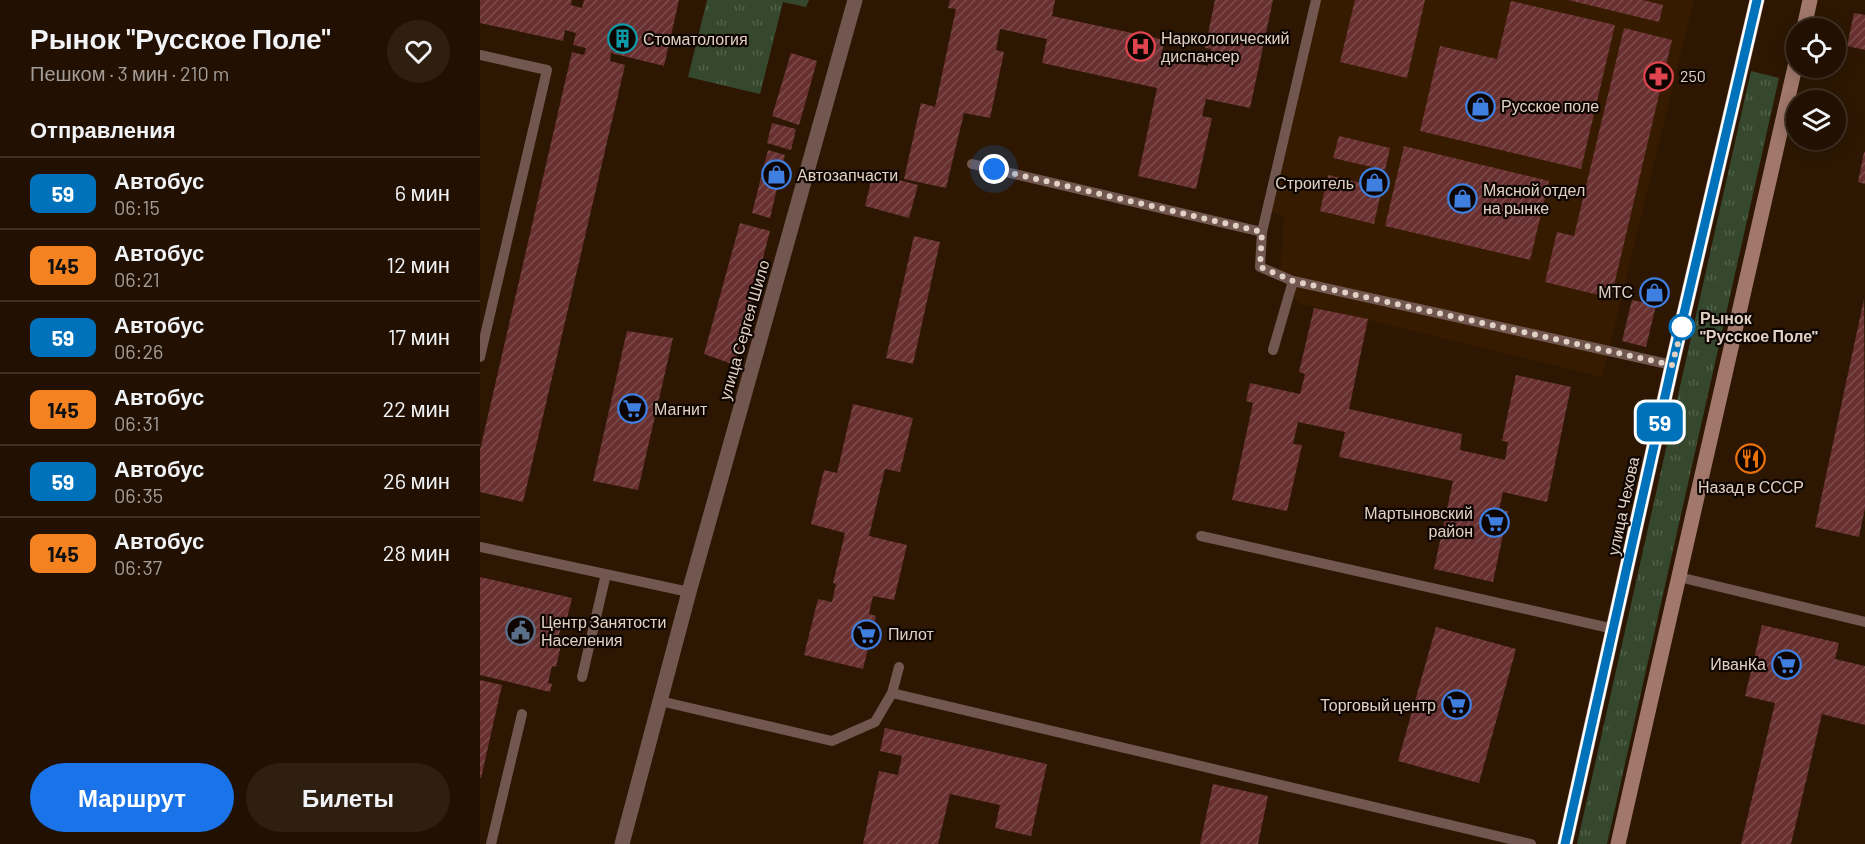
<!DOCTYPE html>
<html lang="ru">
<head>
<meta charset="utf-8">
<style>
	body { margin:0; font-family:Barlow,sans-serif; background:#2e1f11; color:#f1f3f6; height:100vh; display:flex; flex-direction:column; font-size:22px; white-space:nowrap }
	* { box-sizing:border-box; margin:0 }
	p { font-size:20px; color:#a29d99 }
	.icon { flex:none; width:33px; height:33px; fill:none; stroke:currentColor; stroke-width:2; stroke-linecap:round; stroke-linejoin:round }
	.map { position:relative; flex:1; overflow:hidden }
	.sheet { display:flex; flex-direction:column; background:#221102; width:480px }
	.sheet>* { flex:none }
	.badge { padding:0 12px; border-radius:9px; font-size:21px; line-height:39px }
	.tools { position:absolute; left:1306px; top:18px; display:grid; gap:12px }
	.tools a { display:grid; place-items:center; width:60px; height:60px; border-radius:50%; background:#221102; box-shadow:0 3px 15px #0003,0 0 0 2px #3f3124; font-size:30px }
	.you { position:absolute; width:30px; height:30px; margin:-15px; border:4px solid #fff; border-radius:50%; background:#1a73e8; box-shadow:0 0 0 9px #1a73e833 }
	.map>.badge { position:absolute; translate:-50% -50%; box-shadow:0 0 0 3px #fff }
	h2 { padding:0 30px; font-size:22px; line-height:54px }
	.round { display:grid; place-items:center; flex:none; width:63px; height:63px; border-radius:32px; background:#2e1f11 }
	.headline { display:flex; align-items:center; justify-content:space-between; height:102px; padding:0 30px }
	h1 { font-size:28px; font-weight:600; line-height:45px }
	.cta { display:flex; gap:12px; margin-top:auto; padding:12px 30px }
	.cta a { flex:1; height:69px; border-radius:36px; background:#1a73e8; color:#fff; font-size:24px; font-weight:600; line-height:69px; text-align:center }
	.cta a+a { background:#2e1f11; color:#f1f3f6 }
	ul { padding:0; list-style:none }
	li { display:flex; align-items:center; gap:18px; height:72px; padding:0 30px; border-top:2px solid #3f3124 }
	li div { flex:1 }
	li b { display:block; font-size:22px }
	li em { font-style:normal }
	li .badge { min-width:66px; font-weight:700; text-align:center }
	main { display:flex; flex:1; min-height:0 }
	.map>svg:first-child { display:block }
	.built { fill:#371b01 }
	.grass { fill:url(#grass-tufts) }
	.building { fill:url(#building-hatch) }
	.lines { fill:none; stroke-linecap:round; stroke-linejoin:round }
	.service { stroke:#71574f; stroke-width:10 }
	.tertiary { stroke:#71574f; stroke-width:15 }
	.secondary { stroke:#a1786b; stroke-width:15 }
	.line-casing { stroke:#fff; stroke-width:14 }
	.line { stroke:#0072bc; stroke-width:9 }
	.walk { stroke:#e0d1c4; stroke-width:6; stroke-dasharray:0 10.8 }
	.stop-dot { fill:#fff; stroke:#0072bc; stroke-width:3 }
	.labels { text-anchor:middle; stroke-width:4.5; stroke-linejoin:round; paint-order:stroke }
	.poi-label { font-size:16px; fill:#e0d1c4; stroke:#0e0501; text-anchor:start }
	.stop-label { font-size:16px; font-weight:bold; fill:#e0d1c4; stroke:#0e0501; text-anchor:start }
	.street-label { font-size:16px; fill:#e0d1c4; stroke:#0e0501 }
</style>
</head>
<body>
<main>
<section class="sheet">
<div class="headline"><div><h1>Рынок &quot;Русское Поле&quot;</h1><p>Пешком · 3 мин · 210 m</p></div><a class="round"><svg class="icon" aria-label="heart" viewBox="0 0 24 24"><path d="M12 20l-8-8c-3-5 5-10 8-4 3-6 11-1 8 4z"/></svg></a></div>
<h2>Отправления</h2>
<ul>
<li><span class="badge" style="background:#0072bc;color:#fff">59</span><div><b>Автобус</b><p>06:15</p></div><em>6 мин</em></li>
<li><span class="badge" style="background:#f58220;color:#111">145</span><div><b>Автобус</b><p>06:21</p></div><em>12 мин</em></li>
<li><span class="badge" style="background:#0072bc;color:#fff">59</span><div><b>Автобус</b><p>06:26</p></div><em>17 мин</em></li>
<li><span class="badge" style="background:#f58220;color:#111">145</span><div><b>Автобус</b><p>06:31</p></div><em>22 мин</em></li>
<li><span class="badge" style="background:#0072bc;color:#fff">59</span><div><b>Автобус</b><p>06:35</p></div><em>26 мин</em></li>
<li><span class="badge" style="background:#f58220;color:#111">145</span><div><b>Автобус</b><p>06:37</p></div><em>28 мин</em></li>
</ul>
<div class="cta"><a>Маршрут</a><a>Билеты</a></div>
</section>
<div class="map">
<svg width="1385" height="844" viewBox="0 0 1385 844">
	<defs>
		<pattern id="grass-tufts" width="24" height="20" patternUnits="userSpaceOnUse" patternTransform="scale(1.5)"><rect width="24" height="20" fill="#35482d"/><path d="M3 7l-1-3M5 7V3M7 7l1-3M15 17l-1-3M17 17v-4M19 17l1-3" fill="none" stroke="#52614a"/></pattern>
		<pattern id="building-hatch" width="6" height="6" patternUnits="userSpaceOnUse" patternTransform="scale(1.5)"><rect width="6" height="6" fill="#683030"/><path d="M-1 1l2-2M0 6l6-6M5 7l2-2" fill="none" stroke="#7d4d4c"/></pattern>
	</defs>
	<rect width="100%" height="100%" fill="#2d1703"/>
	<path class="built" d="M 837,0 L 1214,0 L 1122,377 L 818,303 L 800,276 L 804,216 L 786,211 Z"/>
	<path class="grass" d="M 227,0 L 329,0 L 326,7 L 303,2 L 280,94 L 208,77 Z
		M 1271,71 L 1299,78 L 1127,844 L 1097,844 Z"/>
	<path class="building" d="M 0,0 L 92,0 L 91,5 L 102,8 L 104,0 L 199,0 L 184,66 L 131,53 L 130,61 L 145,65 L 43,502 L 0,492 L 0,450 L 92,52 L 104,55 L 106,48 L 93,45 L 96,33 L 85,30 L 83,41 L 0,23 Z
		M 470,0 L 575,0 L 572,16 L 685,40 L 681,57 L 728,66 L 731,49 L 725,48 L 735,0 L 793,0 L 770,108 L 726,99 L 722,116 L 732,118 L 716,189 L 658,176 L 677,88 L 562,63 L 567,39 L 520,29 L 516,50 L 524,52 L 510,118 L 484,113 L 466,188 L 424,179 L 441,103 L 455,107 L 476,9 L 468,8 Z
		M 875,0 L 945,0 L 927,78 L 860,62 Z
		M 1088,0 L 1163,0 L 1183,5 L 1179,22 Z
		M 1031,1 L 1135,25 L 1101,169 L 940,131 L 960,46 L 1017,59 Z
		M 1374,13 L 1385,15 L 1385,50 L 1367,46 Z
		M 1144,28 L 1192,40 L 1131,298 L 1065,282 L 1077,232 L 1094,236 Z
		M 311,53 L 337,61 L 319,125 L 292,116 Z
		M 292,123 L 316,129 L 311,150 L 287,143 Z
		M 859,136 L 910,148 L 905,170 L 853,158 Z
		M 924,146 L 1069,181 L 1050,260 L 905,226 Z
		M 288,150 L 305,155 L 290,218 L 272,213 Z
		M 1384,152 L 1385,152 L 1385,184 L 1378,182 Z
		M 393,173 L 438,185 L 429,218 L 385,206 Z
		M 848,175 L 902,188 L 894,224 L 840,211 Z
		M 260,223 L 290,231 L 255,365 L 224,354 Z
		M 434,236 L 460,242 L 433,364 L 406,358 Z
		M 1384,299 L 1385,508 L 1379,537 L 1335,527 Z
		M 1152,300 L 1176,305 L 1166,347 L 1142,341 Z
		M 834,308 L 888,319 L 869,409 L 982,434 L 980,450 L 1025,460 L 1028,442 L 1022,441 L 1036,375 L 1091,387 L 1067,502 L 1023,492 L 1019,510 L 1028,511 L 1013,582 L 954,569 L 973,481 L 859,457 L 865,432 L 818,422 L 813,444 L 822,445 L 807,511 L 752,500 L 773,403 L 766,401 L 770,383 L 820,394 L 825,374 L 819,372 Z
		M 147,331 L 193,338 L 158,490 L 113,481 Z
		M 373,404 L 433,418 L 420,472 L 405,469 L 389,536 L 427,545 L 414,600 L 393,596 L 389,614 L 396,616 L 383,669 L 324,655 L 338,599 L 352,602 L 356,584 L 353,583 L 365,533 L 331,524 L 344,470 L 357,473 Z
		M 0,577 L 92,598 L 87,618 L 83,617 L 77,644 L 81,645 L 76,667 L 72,666 L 68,683 L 72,684 L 70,692 L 0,675 Z
		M 1282,625 L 1359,643 L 1355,659 L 1385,666 L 1385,725 L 1342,714 L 1311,844 L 1261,844 L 1295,703 L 1265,696 Z
		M 956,627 L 1036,649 L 999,783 L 918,761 Z
		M 0,680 L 22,685 L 1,778 L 0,778 Z
		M 405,728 L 567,764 L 551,836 L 515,828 L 520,805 L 470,794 L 458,844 L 383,844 L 399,771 L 418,775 L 422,756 L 400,751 Z
		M 733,784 L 788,796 L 778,844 L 720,844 Z"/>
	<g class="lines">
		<path class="service" d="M 0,55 L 67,70 L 0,357
			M 492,164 L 782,232 L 836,0
			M 782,232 L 780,267 L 813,281
			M 793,350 L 813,281 L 1192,365
			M 721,536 L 1134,629
			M 0,547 L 209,592
			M 1199,577 L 1385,622
			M 102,677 L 126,574
			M 412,693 L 419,667
			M 180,701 L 352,741 L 395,722 L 412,693 L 1051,844
			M 11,844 L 42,714"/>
		<path class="tertiary" d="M 142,844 L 209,592 L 375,0"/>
		<path class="secondary" d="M 1324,28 L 1330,0
			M 1085,844 L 1192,365 L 1277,0
			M 1138,844 L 1317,58"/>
	</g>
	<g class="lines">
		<defs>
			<path id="line" d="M 1085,844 L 1192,365 L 1277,0"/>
		</defs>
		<use href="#line" class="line-casing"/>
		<use href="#line" class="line"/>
		<path class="walk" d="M 514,169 L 782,232 L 780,267 L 813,281 L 1192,365 L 1203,325 L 1202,327"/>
	</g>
	<defs>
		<symbol id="building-ring" viewBox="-11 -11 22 22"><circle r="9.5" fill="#0e0501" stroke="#0f9aa8" stroke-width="1.5"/><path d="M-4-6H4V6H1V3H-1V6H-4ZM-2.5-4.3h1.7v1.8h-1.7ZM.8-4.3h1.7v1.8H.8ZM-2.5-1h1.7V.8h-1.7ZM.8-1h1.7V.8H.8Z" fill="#0f9aa8"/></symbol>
		<symbol id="hospital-ring" viewBox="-11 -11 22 22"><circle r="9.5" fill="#0e0501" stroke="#e0444e" stroke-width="1.5"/><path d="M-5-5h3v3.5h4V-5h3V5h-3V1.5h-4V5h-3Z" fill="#e0444e"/></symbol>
		<symbol id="pharmacy-ring" viewBox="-11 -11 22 22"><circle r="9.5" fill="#0e0501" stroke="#e0444e" stroke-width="1.5"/><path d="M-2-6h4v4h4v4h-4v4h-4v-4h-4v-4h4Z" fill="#e0444e"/></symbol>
		<symbol id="shop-ring" viewBox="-11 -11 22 22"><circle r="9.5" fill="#0e0501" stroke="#3f7fe0" stroke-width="1.5"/><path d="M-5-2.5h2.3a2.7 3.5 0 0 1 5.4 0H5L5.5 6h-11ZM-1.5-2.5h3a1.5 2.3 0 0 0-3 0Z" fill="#3f7fe0"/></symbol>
		<symbol id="supermarket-ring" viewBox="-11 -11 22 22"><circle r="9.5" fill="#0e0501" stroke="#3f7fe0" stroke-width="1.5"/><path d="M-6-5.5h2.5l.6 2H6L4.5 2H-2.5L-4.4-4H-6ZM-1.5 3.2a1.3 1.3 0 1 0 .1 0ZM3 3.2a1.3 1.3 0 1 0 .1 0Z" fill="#3f7fe0"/></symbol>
		<symbol id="restaurant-ring" viewBox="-11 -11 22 22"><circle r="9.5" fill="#0e0501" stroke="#e8710a" stroke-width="1.5"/><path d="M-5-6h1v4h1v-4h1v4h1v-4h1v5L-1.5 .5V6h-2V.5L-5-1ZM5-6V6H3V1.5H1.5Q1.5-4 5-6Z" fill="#e8710a"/></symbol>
		<symbol id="civic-ring" viewBox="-11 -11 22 22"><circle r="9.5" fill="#0e0501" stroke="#5c6f8a" stroke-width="1.5"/><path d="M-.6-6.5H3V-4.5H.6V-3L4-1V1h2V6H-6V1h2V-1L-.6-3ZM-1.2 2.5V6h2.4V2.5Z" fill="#5c6f8a"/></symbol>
	</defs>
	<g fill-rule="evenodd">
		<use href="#building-ring" x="126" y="22" width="33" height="33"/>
		<use href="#hospital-ring" x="644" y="30" width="33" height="33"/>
		<use href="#pharmacy-ring" x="1162" y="60" width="33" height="33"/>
		<use href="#shop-ring" x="984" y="90" width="33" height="33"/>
		<use href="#shop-ring" x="280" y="158" width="33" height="33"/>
		<use href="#shop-ring" x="878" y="166" width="33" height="33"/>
		<use href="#shop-ring" x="966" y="182" width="33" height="33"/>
		<use href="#shop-ring" x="1158" y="276" width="33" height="33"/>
		<use href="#supermarket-ring" x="136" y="392" width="33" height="33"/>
		<use href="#restaurant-ring" x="1254" y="442" width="33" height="33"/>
		<use href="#supermarket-ring" x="998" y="506" width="33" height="33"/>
		<use href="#civic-ring" x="24" y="614" width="33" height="33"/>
		<use href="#supermarket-ring" x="370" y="618" width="33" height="33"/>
		<use href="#supermarket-ring" x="1290" y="648" width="33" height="33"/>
		<use href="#supermarket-ring" x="960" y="688" width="33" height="33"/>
	</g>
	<circle class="stop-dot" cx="1202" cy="327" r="12"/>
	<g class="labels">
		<g class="poi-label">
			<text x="681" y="44">Наркологический<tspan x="681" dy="18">диспансер</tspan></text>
			<text x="163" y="45">Стоматология</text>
			<text x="1200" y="82">250</text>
			<text x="1021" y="112">Русское поле</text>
			<text x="317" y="181">Автозапчасти</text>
			<text x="874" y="189" text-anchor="end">Строитель</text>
			<text x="1003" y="196">Мясной отдел<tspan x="1003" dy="18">на рынке</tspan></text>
			<text x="1153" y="298" text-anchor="end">МТС</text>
			<text x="174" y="415">Магнит</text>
			<text x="1271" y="493" text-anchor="middle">Назад в СССР</text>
			<text x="993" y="519" text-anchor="end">Мартыновский<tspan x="993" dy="18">район</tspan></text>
			<text x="61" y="628">Центр Занятости<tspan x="61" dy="18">Населения</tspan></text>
			<text x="408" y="640">Пилот</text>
			<text x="1286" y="670" text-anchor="end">ИванКа</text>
			<text x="956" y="711" text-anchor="end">Торговый центр</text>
		</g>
		<g class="stop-label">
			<text x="1220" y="324">Рынок<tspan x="1220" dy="18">"Русское Поле"</tspan></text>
		</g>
		<g class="street-label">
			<text transform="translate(264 330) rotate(-74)" y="6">улица Сергея Шило</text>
			<text transform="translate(1143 506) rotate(-78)" y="6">улица Чехова</text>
		</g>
	</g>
</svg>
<div class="tools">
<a><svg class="icon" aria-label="locate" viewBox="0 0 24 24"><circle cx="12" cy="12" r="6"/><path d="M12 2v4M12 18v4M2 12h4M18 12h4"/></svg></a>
<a><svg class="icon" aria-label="layers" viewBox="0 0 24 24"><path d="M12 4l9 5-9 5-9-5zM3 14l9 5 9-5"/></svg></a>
</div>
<div class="you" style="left:514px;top:169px"></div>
<b class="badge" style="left:1180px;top:422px;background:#0072bc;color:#fff">59</b>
</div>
</main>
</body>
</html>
